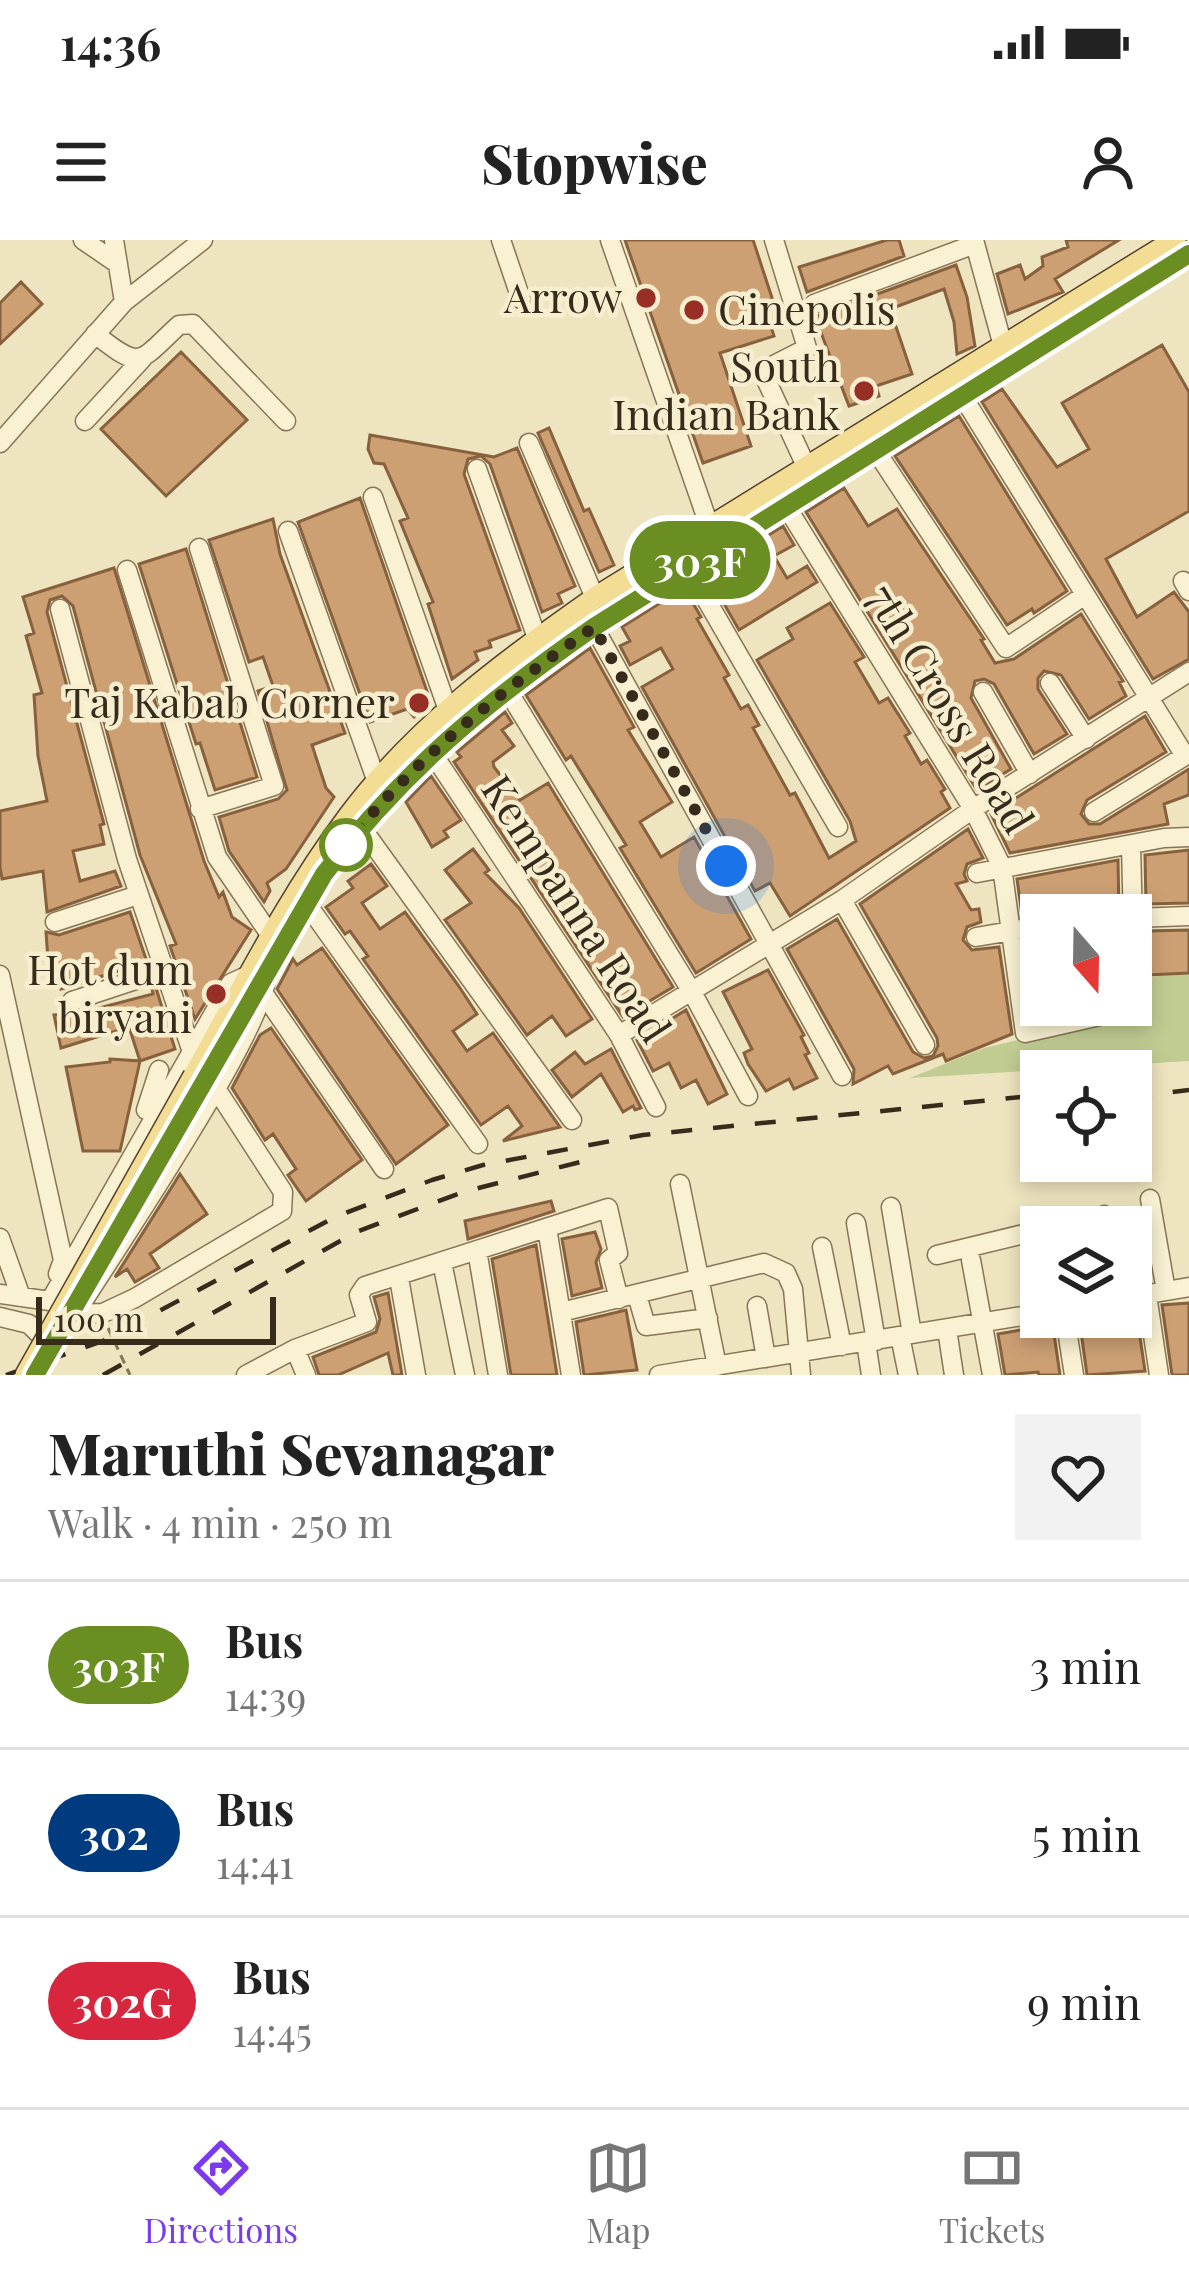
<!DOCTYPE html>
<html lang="en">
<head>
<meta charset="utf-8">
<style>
	body { margin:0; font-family:"Playfair Display",serif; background:#f2f2f2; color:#222; height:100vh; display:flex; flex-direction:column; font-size:45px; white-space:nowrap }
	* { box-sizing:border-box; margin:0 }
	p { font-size:39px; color:#767676 }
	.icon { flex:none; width:66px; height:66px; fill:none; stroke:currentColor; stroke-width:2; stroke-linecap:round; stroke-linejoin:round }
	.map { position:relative; height:1135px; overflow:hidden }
	.panel { display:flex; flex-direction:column; background:#fff; flex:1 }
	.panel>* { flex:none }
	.badge { padding:0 24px; border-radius:39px; font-size:42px; line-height:78px }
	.needle { width:78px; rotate:160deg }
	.tools { position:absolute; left:1020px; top:654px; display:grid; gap:24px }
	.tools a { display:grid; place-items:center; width:132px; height:132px; border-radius:0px; background:#fff; box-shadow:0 6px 18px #0003; font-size:60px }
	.scale { position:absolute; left:36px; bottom:30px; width:240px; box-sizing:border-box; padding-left:12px; border:6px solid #372b1c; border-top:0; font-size:33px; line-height:42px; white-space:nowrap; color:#372b1c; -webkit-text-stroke:9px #f6eecf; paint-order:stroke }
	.you { position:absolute; width:60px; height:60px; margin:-30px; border:9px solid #fff; border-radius:50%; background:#1a73e8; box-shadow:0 0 0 18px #1a73e833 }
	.map>.badge { position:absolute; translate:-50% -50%; box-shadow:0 0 0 6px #fff }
	.round { display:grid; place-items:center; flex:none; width:126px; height:126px; border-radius:0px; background:#f2f2f2 }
	.headline { display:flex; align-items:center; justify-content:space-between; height:204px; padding:0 48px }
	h1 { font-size:57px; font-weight:800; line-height:90px }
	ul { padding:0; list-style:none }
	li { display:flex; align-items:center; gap:36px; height:168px; padding:0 48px; border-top:3px solid #e0e0e0 }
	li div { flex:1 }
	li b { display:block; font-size:45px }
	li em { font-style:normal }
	li .badge { min-width:132px; font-weight:700; text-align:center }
	.status { display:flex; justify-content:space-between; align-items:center; height:84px; padding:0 60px; background:#fff; direction:ltr }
	.status svg { height:33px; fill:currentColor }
	header { display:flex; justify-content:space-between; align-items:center; height:156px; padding:0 48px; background:#fff; font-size:54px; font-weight:800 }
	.menu { display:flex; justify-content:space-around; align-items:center; height:168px; border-top:3px solid #e0e0e0; background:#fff; font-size:33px; color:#767676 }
	.menu a { display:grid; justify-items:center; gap:6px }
	.menu .on { color:#7c3aed }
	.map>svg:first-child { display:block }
	.green { fill:#c1cc93 }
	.building { fill:#cda074; stroke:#87603d; stroke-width:3 }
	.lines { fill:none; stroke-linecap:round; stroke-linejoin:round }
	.minor-casing { stroke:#877557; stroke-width:21 }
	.major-casing { stroke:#55422c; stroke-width:24 }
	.path { stroke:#877557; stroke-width:3; stroke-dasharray:9 6; stroke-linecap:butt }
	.minor { stroke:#f9f1d2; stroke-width:18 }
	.major { stroke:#f3dd95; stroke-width:21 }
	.rail { stroke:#372b1c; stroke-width:4.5; stroke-dasharray:21 21; stroke-linecap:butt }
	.major-bridge-casing { stroke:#55422c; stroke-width:24; stroke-linecap:butt }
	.major-bridge { stroke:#f3dd95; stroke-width:21 }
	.line-casing { stroke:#fff; stroke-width:27 }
	.line { stroke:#6b8e23; stroke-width:18 }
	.walk { stroke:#372b1c; stroke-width:12; stroke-dasharray:0 21.6 }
	.poi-dot { fill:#972f26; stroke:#f6eecf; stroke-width:4.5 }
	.stop-dot { fill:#fff; stroke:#6b8e23; stroke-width:6 }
	.labels { text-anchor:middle; stroke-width:9; stroke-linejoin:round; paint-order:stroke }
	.poi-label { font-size:42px; fill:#372b1c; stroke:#f6eecf; text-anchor:end }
	.street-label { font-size:42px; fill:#372b1c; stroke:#f6eecf }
</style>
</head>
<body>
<div class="status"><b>14:36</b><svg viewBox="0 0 49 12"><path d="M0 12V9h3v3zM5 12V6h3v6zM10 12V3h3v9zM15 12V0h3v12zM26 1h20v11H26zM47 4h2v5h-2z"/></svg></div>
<header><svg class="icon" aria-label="menu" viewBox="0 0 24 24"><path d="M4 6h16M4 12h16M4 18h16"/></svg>Stopwise<svg class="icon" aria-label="person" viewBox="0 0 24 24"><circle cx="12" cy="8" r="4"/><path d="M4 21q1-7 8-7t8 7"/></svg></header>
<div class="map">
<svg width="1189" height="1135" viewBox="0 0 1189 1135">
	<rect width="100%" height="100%" fill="#eee4bf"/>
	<path class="green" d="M 1189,733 L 1189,821 L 910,838 L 984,808 L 1137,772 L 1140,738 Z"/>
	<path class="building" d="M 625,0 L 753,0 L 779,79 L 770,84 L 774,96 L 720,113 L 751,206 L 703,223 Z
		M 887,0 L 899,0 L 904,16 L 807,52 L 799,27 Z
		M 1066,0 L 1119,0 L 1055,39 L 1063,52 L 1008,74 L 997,34 L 1020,25 L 1025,39 L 1043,26 L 1042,17 L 1068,7 Z
		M 956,25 L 967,57 L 975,106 L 957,114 L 954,82 L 944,49 L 890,69 L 912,134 L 876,146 L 879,156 L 849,166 L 815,77 Z
		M 21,42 L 42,64 L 0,104 L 0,63 Z
		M 1162,105 L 1189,152 L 1189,271 L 1106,319 L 1137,377 L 1174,352 L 1189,372 L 1189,419 L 1153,439 L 982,162 L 1002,149 L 1057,227 L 1089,209 L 1062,163 Z
		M 181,112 L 247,180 L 166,256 L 101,189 Z
		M 959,176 L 1067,351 L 1034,373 L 1032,369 L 1007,385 L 895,216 Z
		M 549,188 L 584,271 L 589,269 L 614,325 L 599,332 L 538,193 Z
		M 370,195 L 494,217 L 517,208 L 575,346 L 558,354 L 562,363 L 542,372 L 490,224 L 481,216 L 468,219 L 464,234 L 520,390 L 489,401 L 491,407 L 475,412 L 478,420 L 452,439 L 428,364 L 433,362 L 400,281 L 408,278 L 384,224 L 374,223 L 368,209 Z
		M 844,248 L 868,286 L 897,269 L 984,399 L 981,400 L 995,423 L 1014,419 L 1081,374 L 1123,441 L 1119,442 L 1126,456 L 1089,479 L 1061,435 L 1044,431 L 1038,438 L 1038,449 L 1067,494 L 1034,514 L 994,444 L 984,439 L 975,441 L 971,458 L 1011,529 L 977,550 L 806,272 Z
		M 360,258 L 431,463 L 414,477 L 407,469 L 370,482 L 298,282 Z
		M 273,279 L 280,314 L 345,493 L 312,505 L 326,548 L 334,557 L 286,629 L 267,643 L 270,651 L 264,662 L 229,611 L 219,577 L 278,559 L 287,550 L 258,451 L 273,446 L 263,417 L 249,422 L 209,300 Z
		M 783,286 L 794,305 L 774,316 L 787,338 L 807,326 L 817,342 L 739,390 L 707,334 Z
		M 186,309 L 257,537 L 215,550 L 200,503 L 196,504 L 139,324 Z
		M 114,328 L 204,621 L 219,657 L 223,652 L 232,677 L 251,690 L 195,779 L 170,706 L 176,704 L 140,615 L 73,366 L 62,356 L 50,360 L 47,372 L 104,584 L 100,585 L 104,604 L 73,611 L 80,641 L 115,631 L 121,646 L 47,672 L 43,631 L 2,639 L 0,627 L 0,571 L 47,561 L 38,516 L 34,455 L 42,453 L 26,396 L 34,393 L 23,357 Z
		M 684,348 L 701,377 L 697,379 L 729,435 L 724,438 L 741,469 L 748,465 L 759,485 L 753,488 L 790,555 L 795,553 L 829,618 L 856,601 L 850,581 L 757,420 L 793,399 L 787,388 L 830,363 L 864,417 L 855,422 L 879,463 L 888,458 L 910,493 L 905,496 L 921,524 L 927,520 L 945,549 L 941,552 L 950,568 L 790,676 L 770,643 L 755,651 L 642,447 L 673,429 L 661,408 L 630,425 L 620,406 L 630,401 L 622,387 Z
		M 590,408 L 634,487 L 628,490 L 672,562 L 640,582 L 661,617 L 694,597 L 751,699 L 696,733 L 620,608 L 626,605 L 571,516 L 566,520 L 526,455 Z
		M 505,472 L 512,483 L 502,490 L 514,506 L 493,522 L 494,527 L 520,560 L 548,543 L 673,747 L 623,777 L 454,522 L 461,517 L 457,512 Z
		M 1145,476 L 1166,512 L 1087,560 L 1081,574 L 1089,584 L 1100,584 L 1189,529 L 1189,555 L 1164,564 L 1168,584 L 1010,613 L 991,574 Z
		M 431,536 L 461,580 L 444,591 L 448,597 L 432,607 L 406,562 Z
		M 968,589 L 983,618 L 967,624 L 964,634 L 967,641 L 956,644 L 971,670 L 979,669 L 981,682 L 967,687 L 963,700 L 972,710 L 999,707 L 1012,794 L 946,821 L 943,814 L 893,834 L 888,826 L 853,844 L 854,829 L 787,709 L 837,679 L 913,812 L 924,818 L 933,816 L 938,806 L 937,798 L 860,664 Z
		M 473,609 L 489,630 L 485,633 L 519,668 L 592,779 L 566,796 L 552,776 L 527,795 L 445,680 L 471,663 L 445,630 Z
		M 1189,610 L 1189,663 L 1146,664 L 1145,615 Z
		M 1118,620 L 1119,675 L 1105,675 L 1105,670 L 1022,675 L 1017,639 Z
		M 371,624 L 387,646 L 362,663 L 380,689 L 405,672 L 458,745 L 477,774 L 453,791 L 467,811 L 493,793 L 560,887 L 503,901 L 522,886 L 508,866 L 481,885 L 363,719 L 368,716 L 350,691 L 345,694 L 326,667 L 353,648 L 348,641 Z
		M 130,672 L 147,722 L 61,749 L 55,718 L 48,720 L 46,692 L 59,695 Z
		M 1189,690 L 1189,733 L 1148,735 L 1147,691 Z
		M 1041,700 L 1041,765 L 1087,765 L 1036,777 L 1026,702 Z
		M 322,708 L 448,885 L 396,924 L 277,749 L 293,719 L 297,725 Z
		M 768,730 L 804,795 L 801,797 L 809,813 L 805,815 L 817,838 L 794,849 L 789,839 L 766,851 L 748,824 L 744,813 L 752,809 L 723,752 Z
		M 156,748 L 175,809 L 140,821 L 129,787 L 61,808 L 54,775 L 76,774 L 153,754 L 152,749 Z
		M 686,770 L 727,854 L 708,864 L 696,840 L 681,848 L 669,823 L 653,831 L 637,800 Z
		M 271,788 L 362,920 L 306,961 L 288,935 L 296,929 L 273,894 L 265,900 L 232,848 L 260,795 Z
		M 611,809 L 641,868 L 635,870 L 633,866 L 623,872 L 601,834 L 572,857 L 552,830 L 575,812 L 585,824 Z
		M 110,819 L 140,821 L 120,911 L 83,911 L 66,827 L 110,822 Z
		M 180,934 L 207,974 L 150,1014 L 159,1028 L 135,1042 L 127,1029 L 115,1037 Z
		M 551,961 L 554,971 L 468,999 L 465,981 Z
		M 595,992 L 601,1009 L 596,1022 L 602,1048 L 572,1056 L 562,999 Z
		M 536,1005 L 557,1135 L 511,1135 L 492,1019 Z
		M 388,1053 L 402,1135 L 393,1135 L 388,1113 L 338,1135 L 319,1135 L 313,1117 L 376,1092 L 380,1079 L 374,1057 Z
		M 1189,1063 L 1189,1135 L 1172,1135 L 1162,1065 Z
		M 626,1070 L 637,1130 L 584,1135 L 576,1082 Z
		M 1131,1070 L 1136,1070 L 1145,1131 L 1087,1135 L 1079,1077 L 1131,1077 Z
		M 1052,1080 L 1060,1135 L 1039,1135 L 1038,1132 L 1005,1135 L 998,1094 L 1043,1086 Z"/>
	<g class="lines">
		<defs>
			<path id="minor" d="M 83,0 L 118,24
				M 501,0 L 521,59
				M 610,0 L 710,288
				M 774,0 L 807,108 L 762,131 L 807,228
				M 974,0 L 1006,117
				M 124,62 L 203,0
				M 814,64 L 975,4
				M 95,94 C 142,131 138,123 179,85 L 193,84 L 286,181
				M 963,157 L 1185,516 L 1094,572
				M 85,181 L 143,118
				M 0,203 L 124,62 L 114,0
				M 529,203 L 595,358
				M 876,211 L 1006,408 L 1085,355
				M 477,229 L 537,398
				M 373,257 L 448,470
				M 786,266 L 973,569 L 1002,627 L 1025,793 L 1135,768 L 1131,605
				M 288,291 L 377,542
				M 199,308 L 274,546 L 200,569
				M 688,328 L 838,587
				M 127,330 L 217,617 L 271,696
				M 1183,341 L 1189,351
				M 60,369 L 127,619 L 191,809
				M 594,387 L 842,836
				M 1050,443 L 1086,499
				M 506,448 L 692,752 L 748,856
				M 983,452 L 1030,534
				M 431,511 L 619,795 L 656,867
				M 361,587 L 572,880
				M 977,633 L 1164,598 L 1189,597
				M 842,660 L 925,805
				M 307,664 L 478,904
				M 1134,678 L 1189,676
				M 55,682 L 138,655
				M 976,697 L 1041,686
				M 0,735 L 63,1020 L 58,1034
				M 264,754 L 384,929
				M 72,761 L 163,731
				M 619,795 L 842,660 L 973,569 L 1189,432
				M 146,870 L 159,830
				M 680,944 L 717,1126
				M 1150,959 L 1166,1051
				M 891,967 L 912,1094
				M 1104,975 L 1106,987
				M 856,983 L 876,1101
				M 1082,984 L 1082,987
				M 547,988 L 571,1135
				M 0,998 L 21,1057
				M 822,1007 L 842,1106
				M 477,1010 L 498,1135
				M 937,1015 L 1028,993 L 1041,1040
				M 971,1020 L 992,1135
				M 442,1022 L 465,1135
				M 399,1038 L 416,1135
				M 0,1054 L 50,1061 L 75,1074 L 103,1073 L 135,1058 L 282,971 L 283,952 L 217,850
				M 637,1055 L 646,1086 L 708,1078
				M 1147,1055 L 1159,1135
				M 1131,1057 L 1189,1047
				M 50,1061 L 231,743 L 251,734
				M 757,1066 L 766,1118
				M 561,1072 L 764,1023 L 786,1033 L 793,1049 L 801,1135
				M 75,1074 C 108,1021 271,780 266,735
				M 0,1077 L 29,1084 L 45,1100
				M 1065,1077 L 1074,1135
				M 947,1089 L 954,1135
				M 900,1096 L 908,1135
				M 866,1102 L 871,1135
				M 295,1109 L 306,1135
				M 246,1135 L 295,1109 L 367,1082 L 359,1055 L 365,1046 L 608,968 L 618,1013 L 609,1020 L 619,1059
				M 659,1135 L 1041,1073"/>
			<path id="major" d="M 329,627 C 410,524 488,461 594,387 L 1189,14
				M 269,730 L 313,653
				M 194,836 C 243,748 288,657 349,576 C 415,488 505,421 595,358 L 1175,0"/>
		</defs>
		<use href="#minor" class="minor-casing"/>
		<use href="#major" class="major-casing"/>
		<path class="path" d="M 108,1088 L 130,1135"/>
		<use href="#minor" class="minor"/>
		<use href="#major" class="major"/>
		<path class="rail" d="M 1131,857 L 1189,850
			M 6,1135 L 103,1101 L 335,977 L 432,940 L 483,925 L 643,895 L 1041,855
			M 103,1135 L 356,992 L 463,952 L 588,920"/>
		<defs>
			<path id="major-bridge" d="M 26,1135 L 194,836"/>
		</defs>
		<use href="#major-bridge" class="major-bridge-casing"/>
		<use href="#major-bridge" class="major-bridge"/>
	</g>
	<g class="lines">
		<defs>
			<path id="line" d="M 35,1135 L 324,634 C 406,528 485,463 594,387 L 1189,14"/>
		</defs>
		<use href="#line" class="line-casing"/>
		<use href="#line" class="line"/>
		<path class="walk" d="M 346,605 C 414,518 503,450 594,387 L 726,626"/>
	</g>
	<g class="poi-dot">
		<circle cx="646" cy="58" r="12"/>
		<circle cx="694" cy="70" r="12"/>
		<circle cx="864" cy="151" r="12"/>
		<circle cx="419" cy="463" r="12"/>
		<circle cx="216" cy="754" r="12"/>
	</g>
	<circle class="stop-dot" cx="346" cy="605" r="24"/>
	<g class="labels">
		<g class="poi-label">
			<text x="622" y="73">Arrow</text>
			<text x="718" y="85" text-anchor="start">Cinepolis</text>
			<text x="840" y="142">South<tspan x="840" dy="48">Indian Bank</tspan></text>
			<text x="395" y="478">Taj Kabab Corner</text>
			<text x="192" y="745">Hot dum<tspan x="192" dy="48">biryani</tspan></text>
		</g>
		<g class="street-label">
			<text transform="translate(950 469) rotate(59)" y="15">7th Cross Road</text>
			<text transform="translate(576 669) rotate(57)" y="15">Kempanna Road</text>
		</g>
	</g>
</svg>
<div class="tools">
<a><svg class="needle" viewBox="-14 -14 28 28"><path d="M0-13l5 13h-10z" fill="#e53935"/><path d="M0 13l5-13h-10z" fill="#767676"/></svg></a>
<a><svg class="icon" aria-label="locate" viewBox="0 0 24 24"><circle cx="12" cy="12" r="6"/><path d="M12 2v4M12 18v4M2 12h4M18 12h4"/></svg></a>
<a><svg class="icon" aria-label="layers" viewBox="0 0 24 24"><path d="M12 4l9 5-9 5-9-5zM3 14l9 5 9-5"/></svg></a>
</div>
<div class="scale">100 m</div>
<div class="you" style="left:726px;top:626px"></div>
<b class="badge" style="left:700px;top:320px;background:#6b8e23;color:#fff">303F</b>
</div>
<section class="panel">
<div class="headline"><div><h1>Maruthi Sevanagar</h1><p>Walk · 4 min · 250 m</p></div><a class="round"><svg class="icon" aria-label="heart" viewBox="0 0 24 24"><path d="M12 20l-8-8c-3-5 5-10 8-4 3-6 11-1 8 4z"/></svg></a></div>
<ul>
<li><span class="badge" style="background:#6b8e23;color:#fff">303F</span><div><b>Bus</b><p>14:39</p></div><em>3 min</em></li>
<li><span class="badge" style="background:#003b80;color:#fff">302</span><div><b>Bus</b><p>14:41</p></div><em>5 min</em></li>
<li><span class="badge" style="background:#d7263d;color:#fff">302G</span><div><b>Bus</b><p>14:45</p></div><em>9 min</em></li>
</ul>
</section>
<nav class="menu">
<a class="on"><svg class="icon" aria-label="directions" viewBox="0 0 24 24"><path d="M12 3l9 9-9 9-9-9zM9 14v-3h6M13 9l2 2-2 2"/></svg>Directions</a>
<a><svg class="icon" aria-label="map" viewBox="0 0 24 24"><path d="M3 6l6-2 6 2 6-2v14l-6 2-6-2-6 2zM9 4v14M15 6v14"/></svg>Map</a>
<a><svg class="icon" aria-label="tickets" viewBox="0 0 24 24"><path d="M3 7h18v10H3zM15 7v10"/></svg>Tickets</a>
</nav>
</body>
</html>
